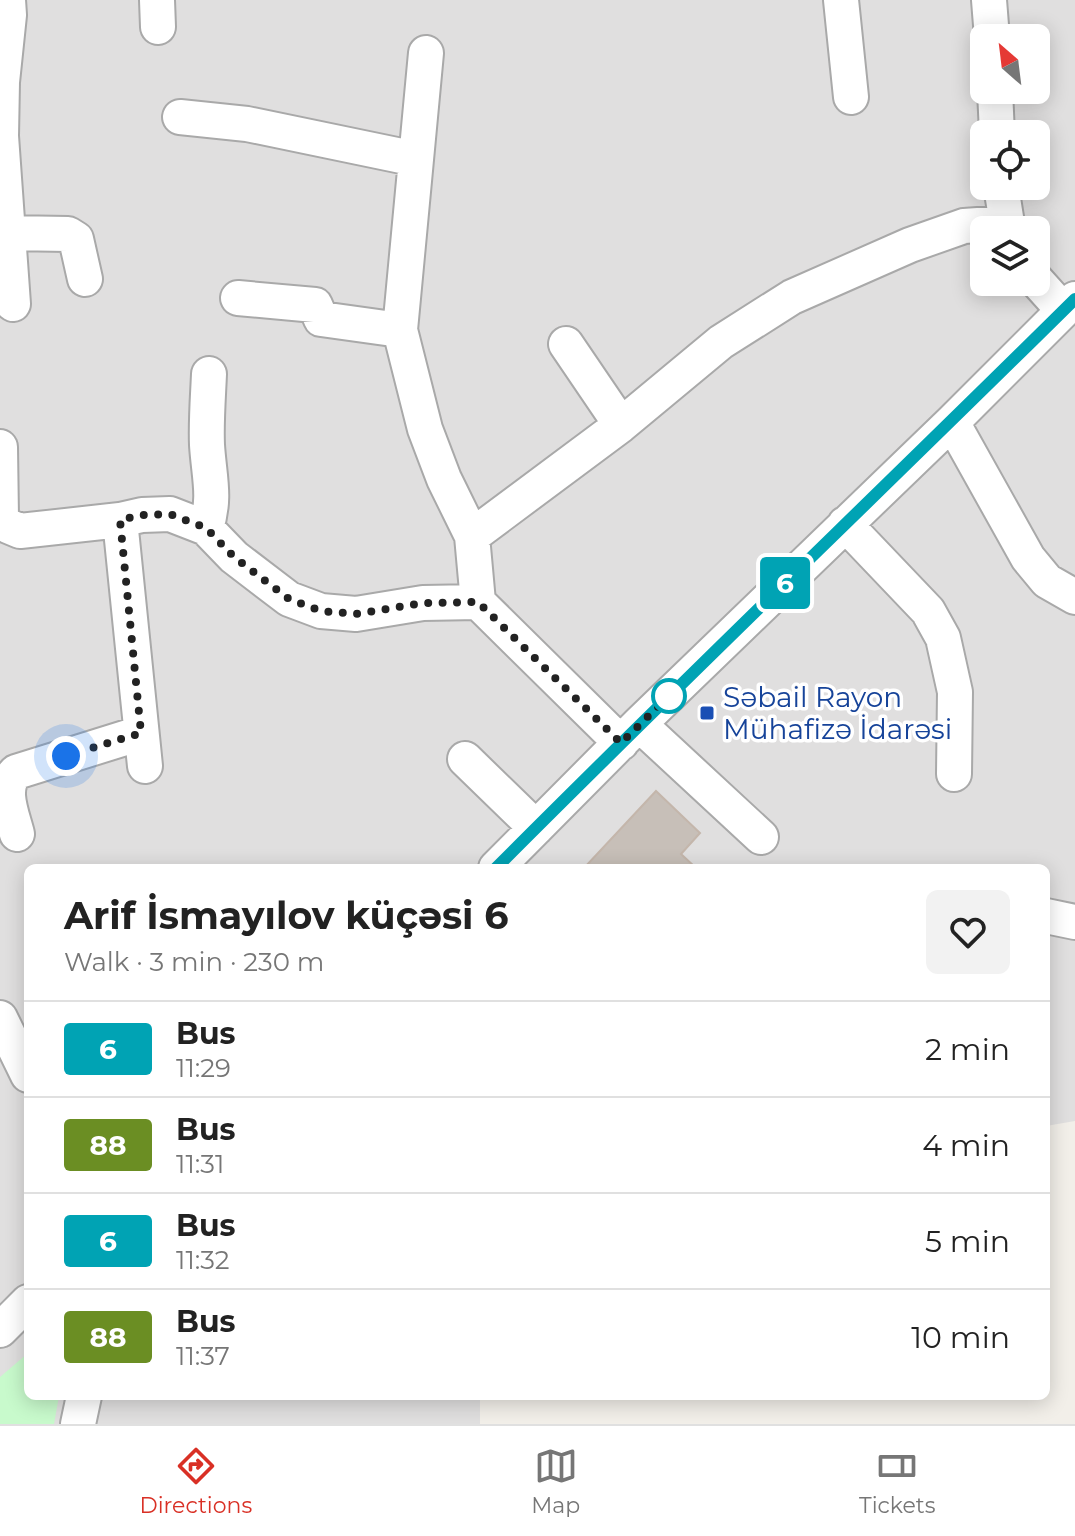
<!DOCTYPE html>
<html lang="en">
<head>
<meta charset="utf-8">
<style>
	body { margin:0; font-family:Montserrat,sans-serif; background:#f2f2f2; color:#222; height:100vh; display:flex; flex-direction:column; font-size:30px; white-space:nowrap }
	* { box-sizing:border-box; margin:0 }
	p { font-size:26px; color:#767676 }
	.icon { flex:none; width:44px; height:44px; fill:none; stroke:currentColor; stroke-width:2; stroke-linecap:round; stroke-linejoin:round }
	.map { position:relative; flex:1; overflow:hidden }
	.panel { position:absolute; left:24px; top:864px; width:1026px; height:536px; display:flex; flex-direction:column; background:#fff; border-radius:12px; box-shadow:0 4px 20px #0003 }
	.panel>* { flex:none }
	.badge { padding:0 16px; border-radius:6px; font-size:28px; line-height:52px }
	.needle { width:52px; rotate:332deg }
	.controls { position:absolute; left:970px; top:24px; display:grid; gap:16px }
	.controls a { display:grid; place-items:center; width:80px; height:80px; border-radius:12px; background:#fff; box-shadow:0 4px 20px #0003; font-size:40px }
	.you { position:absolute; width:40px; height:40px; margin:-20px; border:6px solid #fff; border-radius:50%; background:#1a73e8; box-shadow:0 0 0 12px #1a73e833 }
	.map>.badge { position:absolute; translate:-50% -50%; box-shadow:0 0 0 4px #fff }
	.round { display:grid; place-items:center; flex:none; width:84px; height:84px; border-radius:12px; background:#f2f2f2 }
	.summary { display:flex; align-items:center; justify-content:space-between; height:136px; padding:0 40px }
	h1 { font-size:38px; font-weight:700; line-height:60px }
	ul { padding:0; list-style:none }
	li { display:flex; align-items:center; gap:24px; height:96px; padding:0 40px; border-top:2px solid #e0e0e0 }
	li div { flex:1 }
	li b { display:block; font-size:30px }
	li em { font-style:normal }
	li .badge { min-width:88px; font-weight:700; text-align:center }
	.menu { display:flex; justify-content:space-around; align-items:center; height:112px; border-top:2px solid #e0e0e0; background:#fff; font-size:22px; color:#767676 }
	.menu a { display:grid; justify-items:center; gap:4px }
	.menu .active { color:#d93025 }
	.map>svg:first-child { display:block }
	.residential { fill:#e0dfdf; fill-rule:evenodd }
	.park { fill:#c8facc }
	.building { fill:#c7bfb8; stroke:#c4b6ab; stroke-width:2 }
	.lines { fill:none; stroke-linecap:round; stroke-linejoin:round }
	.minor-casing { stroke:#a9a9a9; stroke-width:38 }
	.minor { stroke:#fff; stroke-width:34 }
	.line-casing { stroke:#fff; stroke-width:18 }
	.line { stroke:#00a3b4; stroke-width:12 }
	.walk { stroke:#222; stroke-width:8; stroke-dasharray:0 14.4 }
	.stop-dot { fill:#fff; stroke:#00a3b4; stroke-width:4 }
	.transit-dot { fill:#1a4fb4; stroke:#fff; stroke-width:3 }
	.labels { text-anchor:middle; stroke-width:7; stroke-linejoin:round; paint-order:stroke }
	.transit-label { font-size:28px; fill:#164399; stroke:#fff; text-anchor:start }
</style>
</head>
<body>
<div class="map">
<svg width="1075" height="1424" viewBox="0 0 1075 1424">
	<rect width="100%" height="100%" fill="#f2efe9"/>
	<path class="residential" d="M 0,0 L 1075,0 L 1075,1121 L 1046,1126 L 1046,868 L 28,868 L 28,1396 L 480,1396 L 480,1424 L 0,1424 ZM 984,38 L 1036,38 L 1036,90 L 984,90 ZM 984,134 L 1036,134 L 1036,186 L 984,186 ZM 984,230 L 1036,230 L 1036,282 L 984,282 Z"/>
	<path class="park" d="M 28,1353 L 28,1396 L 59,1396 L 54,1424 L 0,1424 L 0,1377 Z"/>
	<path class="building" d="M 656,791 L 700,833 L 681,854 L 696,868 L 584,868 Z"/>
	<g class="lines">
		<defs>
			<path id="minor" d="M 8,0 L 9,15 L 2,82 L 1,136 L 13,304
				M 157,0 L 158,27
				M 841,0 L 851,97
				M 989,0 L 992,38
				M 426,53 L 400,330 L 425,429 L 444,479 L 472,536 L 478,602
				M 995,90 L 997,134
				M 180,117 L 247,124 L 416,159
				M 1001,186 L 1008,230
				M 7,233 L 68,234 L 76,239 L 85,279
				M 1036,280 L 1063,310
				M 238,298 L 315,305 L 321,319 L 400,330
				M 566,344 L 621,425
				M 952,422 L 1028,558 L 1047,581 L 1075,597
				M 0,447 L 1,518 L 8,526 L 20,531 L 120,520
				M 845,524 L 928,611 L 943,638 L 955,692 L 954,774
				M 206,528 C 216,497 209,477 207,445 C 206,422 208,397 209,374
				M 472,536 L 621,425 L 721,342 L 792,297 L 910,245 L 964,226 L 1006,223
				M 639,724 L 761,837
				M 465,759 L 536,828
				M 145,766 L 120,520 L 142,515 L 170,514 L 206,528 L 234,557 L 289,599 L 321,611 L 356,614 L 423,603 L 478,602 L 621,743
				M 17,834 C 12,814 0,788 16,772 L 141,733
				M 496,868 L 639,724 L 952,422 L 1075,299
				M 1046,916 L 1075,922
				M 0,1018 L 28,1075
				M 0,1330 L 28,1302
				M 78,1424 L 84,1396"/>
		</defs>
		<use href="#minor" class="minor-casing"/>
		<use href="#minor" class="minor"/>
	</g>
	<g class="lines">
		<defs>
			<path id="line" d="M 496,868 C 687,676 883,489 1075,299"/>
		</defs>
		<use href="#line" class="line-casing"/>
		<use href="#line" class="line"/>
		<path class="walk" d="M 66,756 L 141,733 L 120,520 L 142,515 L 170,514 L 206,528 L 234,557 L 289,599 L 321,611 L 356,614 L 423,603 L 478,602 L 621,743 L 669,696"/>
	</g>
	<circle class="stop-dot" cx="669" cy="696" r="16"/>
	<rect class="transit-dot" x="699" y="705" width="16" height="16" rx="4"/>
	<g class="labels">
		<g class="transit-label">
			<text x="723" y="707">Səbail Rayon<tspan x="723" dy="32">Mühafizə İdarəsi</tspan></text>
		</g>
	</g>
</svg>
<div class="controls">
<a><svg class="needle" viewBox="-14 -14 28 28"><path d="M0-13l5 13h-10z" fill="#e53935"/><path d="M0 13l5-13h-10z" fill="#767676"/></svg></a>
<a><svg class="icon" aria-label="locate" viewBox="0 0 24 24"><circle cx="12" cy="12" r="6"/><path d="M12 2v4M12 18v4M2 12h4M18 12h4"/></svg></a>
<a><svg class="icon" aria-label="layers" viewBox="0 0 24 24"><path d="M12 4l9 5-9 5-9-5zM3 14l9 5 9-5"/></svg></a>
</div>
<div class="you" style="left:66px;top:756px"></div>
<b class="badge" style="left:785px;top:583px;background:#00a3b4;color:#fff">6</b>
<section class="panel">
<div class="summary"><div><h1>Arif İsmayılov küçəsi 6</h1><p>Walk · 3 min · 230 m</p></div><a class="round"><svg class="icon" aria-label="heart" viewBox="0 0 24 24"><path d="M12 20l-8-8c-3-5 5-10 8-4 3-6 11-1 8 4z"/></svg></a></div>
<ul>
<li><span class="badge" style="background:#00a3b4;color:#fff">6</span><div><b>Bus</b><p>11:29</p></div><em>2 min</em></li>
<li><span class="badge" style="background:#6b8e23;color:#fff">88</span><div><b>Bus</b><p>11:31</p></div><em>4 min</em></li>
<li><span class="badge" style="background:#00a3b4;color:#fff">6</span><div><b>Bus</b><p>11:32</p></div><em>5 min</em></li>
<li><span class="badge" style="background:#6b8e23;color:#fff">88</span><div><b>Bus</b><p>11:37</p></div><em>10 min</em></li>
</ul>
</section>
</div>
<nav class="menu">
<a class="active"><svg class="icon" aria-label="directions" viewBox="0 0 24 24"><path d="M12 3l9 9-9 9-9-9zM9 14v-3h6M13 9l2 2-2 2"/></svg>Directions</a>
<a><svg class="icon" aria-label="map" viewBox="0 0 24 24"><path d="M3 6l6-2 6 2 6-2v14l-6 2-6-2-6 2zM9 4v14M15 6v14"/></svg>Map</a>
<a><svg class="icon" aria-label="tickets" viewBox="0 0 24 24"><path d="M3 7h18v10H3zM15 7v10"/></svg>Tickets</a>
</nav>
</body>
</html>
